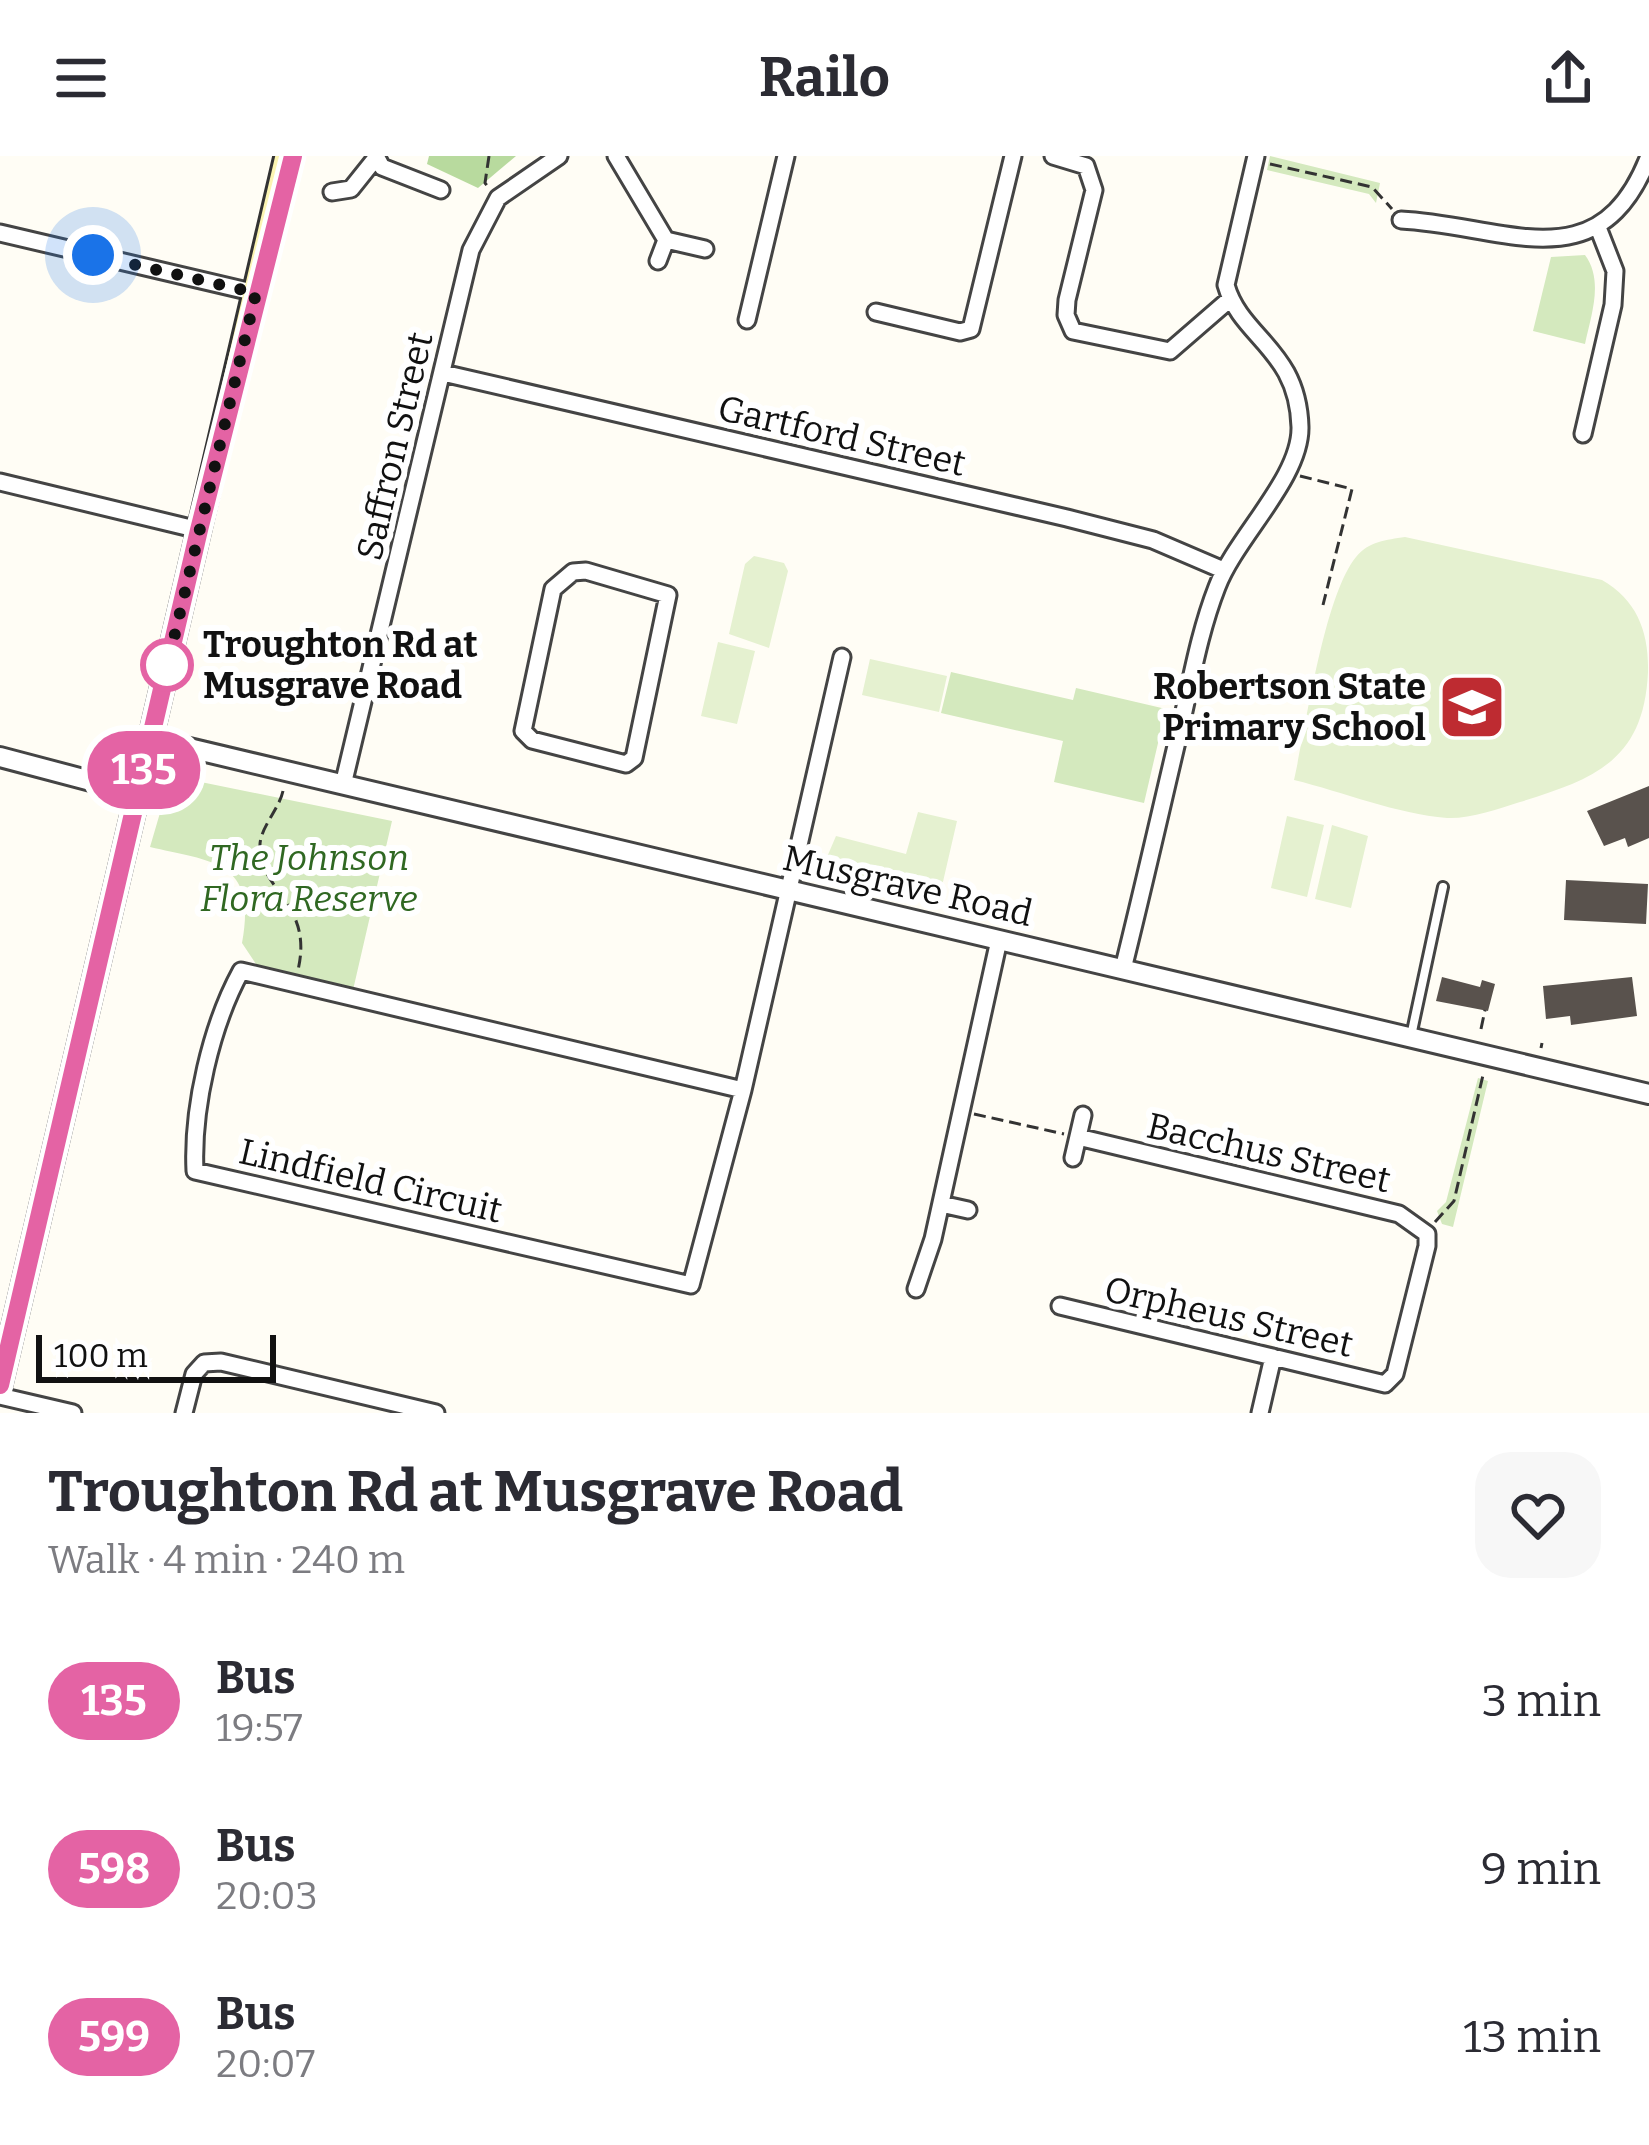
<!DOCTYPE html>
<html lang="en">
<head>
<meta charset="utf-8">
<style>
	body { margin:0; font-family:Bitter,serif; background:#f7f7f7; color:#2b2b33; height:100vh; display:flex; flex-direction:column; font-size:45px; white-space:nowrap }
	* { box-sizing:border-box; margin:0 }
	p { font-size:39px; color:#7c7c81 }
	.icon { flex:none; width:66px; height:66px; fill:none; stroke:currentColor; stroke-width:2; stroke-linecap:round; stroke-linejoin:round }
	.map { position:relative; height:1257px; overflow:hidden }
	.sheet { display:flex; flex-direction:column; background:#fff; flex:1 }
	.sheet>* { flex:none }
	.badge { padding:0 24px; border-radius:39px; font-size:42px; line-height:78px }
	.scale { position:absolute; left:36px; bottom:30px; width:240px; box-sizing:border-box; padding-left:12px; border:6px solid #111; border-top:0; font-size:33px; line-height:42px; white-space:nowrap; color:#111; -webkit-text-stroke:9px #fff; paint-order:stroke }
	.you { position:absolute; width:60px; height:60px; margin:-30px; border:9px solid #fff; border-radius:50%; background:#1a73e8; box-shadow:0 0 0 18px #1a73e833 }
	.map>.badge { position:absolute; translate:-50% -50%; box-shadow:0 0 0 6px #fff }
	.round { display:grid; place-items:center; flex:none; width:126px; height:126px; border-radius:36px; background:#f7f7f7 }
	.headline { display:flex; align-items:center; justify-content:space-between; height:204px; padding:0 48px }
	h1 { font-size:57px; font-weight:700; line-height:90px }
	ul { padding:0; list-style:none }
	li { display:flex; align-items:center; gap:36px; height:168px; padding:0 48px }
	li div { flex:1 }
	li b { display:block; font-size:45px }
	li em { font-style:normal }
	li .badge { min-width:132px; font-weight:700; text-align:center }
	header { display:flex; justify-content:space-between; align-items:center; height:156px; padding:0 48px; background:#fff; font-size:54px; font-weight:700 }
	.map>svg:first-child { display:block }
	.green { fill:#d4e9be }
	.forest { fill:#b8da9e }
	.pitch { fill:#e5f1d0 }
	.building { fill:#59524d }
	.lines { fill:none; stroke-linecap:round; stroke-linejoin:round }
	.service-casing { stroke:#444; stroke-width:14 }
	.minor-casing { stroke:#444; stroke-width:21 }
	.tertiary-casing { stroke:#444; stroke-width:24 }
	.secondary-casing { stroke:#333; stroke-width:27 }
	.path { stroke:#333; stroke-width:3; stroke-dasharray:12 6; stroke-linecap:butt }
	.service { stroke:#fff; stroke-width:8 }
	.minor { stroke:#fff; stroke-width:15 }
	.tertiary { stroke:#fff; stroke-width:18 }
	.secondary { stroke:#fcf5b2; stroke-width:21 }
	.line-casing { stroke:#fff; stroke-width:27 }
	.line { stroke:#e463a4; stroke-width:18 }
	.walk { stroke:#111; stroke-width:12; stroke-dasharray:0 21.6 }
	.stop-dot { fill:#fff; stroke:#e463a4; stroke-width:6 }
	.labels { text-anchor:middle; stroke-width:12; stroke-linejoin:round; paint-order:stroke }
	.street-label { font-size:36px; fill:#111; stroke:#fff }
	.stop-label { font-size:36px; font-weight:bold; fill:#111; stroke:#fff; text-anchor:start }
	.poi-label { font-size:36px; font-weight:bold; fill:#111; stroke:#fff; text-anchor:end }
	.park-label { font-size:36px; font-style:italic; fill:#306822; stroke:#fff }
</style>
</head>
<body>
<header><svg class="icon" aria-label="menu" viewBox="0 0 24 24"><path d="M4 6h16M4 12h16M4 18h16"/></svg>Railo<svg class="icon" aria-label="share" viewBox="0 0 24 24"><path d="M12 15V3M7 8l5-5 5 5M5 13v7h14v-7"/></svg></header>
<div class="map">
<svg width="1649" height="1257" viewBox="0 0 1649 1257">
	<rect width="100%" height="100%" fill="#fffdf5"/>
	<path class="green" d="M 1270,0 L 1380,27 L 1376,47 L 1369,38 L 1267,14 Z
		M 1585,99 C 1604,125 1591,159 1585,188 L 1533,175 L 1551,101 Z
		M 951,516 L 1073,544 L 1076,532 L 1166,553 L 1144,647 L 1054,626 L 1063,585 L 941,557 Z
		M 191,624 L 392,665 L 353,834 L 258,811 L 242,787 C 257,705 215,706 150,691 L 167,633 Z
		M 1478,922 L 1488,925 L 1453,1071 L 1442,1068 L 1437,1055 L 1446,1046 Z"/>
	<path class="forest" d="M 429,0 L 516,0 L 478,32 L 427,8 Z"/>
	<path class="pitch" d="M 1405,381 L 1602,424 C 1637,444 1649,476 1648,516 C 1644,605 1594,623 1520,646 C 1499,653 1469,663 1447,662 C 1397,658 1343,636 1294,624 C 1306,571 1324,440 1356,401 C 1369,385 1386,384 1405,381 Z
		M 754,400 L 784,407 L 788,415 L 769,492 L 729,478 L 745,408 Z
		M 718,486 L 755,495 L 737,568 L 701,560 Z
		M 870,503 L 947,520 L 939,556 L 862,539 Z
		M 918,656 L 957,665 L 939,743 L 821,715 L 836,680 L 906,698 Z
		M 1287,660 L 1324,669 L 1307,741 L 1271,732 Z
		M 1332,669 L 1368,680 L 1351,752 L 1315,743 Z"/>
	<path class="building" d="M 1649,630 L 1649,682 L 1628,691 L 1625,682 L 1604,690 L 1587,655 Z
		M 1566,724 L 1648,728 L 1646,768 L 1564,764 Z
		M 1442,821 L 1480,831 L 1482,824 L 1495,828 L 1488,855 L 1436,845 Z
		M 1632,821 L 1637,860 L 1571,869 L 1570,860 L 1546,863 L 1543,830 Z"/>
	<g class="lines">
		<defs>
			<path id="service" d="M 1411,880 L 1443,731"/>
			<path id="minor" d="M 376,0 L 382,11 L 441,34
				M 616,0 L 666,84
				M 1053,0 L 1086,10 L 1094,34 L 1067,144 L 1066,159 L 1073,175 L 1170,195 L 1230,143
				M 332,36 L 351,33 L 375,3
				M 1401,64 C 1505,69 1599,129 1649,0
				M 0,77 L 256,137
				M 658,105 L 666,84 L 705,93
				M 876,156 L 960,176 L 971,173 L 1013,0
				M 747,164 L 786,0
				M 443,217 L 1067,362 L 1153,384 L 1223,414
				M 1583,278 L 1613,149 L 1615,115 L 1599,74
				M 0,326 L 199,374
				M 586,415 L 668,439 L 634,602 L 626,608 L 532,584 L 523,575 L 553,433 L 573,416 Z
				M 343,629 L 471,94 L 498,42 L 559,0
				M 1123,813 C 1143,733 1161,653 1180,573 C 1191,526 1199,477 1217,431 C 1236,381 1301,322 1300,271 C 1298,193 1241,182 1226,129 L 1256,0
				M 743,934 L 241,815 C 211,870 192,952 195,1015 L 691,1129 L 743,934 L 842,501
				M 1073,1002 L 1083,959
				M 941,1048 L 968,1054
				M 916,1133 L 933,1083 L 999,784
				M 1060,1150 L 1385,1228 L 1395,1218 L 1427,1090 L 1427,1078 L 1399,1058 L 1078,981
				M 0,1240 L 73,1257
				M 184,1257 L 194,1218 L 204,1207 L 221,1206 L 436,1257
				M 1260,1257 L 1273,1201"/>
			<path id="tertiary" d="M 151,583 L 1649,938
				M 0,601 L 140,638"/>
			<path id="secondary" d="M 0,1229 L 286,0"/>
		</defs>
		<use href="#service" class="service-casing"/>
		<use href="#minor" class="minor-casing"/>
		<use href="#tertiary" class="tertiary-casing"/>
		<use href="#secondary" class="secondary-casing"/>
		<path class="path" d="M 489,0 L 485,27 L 489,32
			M 1270,8 L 1372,31 L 1392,53
			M 1300,320 L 1352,333 L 1323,449
			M 283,635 C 279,653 261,671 260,688 C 257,734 314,746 298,814
			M 1481,873 L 1485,854
			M 1541,892 L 1542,887
			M 974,958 L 1064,978
			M 1435,1066 L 1454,1045 L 1483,919"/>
		<use href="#service" class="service"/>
		<use href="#minor" class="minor"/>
		<use href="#tertiary" class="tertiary"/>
		<use href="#secondary" class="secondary"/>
	</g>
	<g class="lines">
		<defs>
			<path id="line" d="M 0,1229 L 199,374 L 293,0"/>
		</defs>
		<use href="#line" class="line-casing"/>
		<use href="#line" class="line"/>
		<path class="walk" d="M 93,99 L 256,137 L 164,524 L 167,509"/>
	</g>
	<defs>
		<symbol id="school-square" viewBox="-11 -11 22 22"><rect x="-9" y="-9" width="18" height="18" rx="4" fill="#be2b31" stroke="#fff"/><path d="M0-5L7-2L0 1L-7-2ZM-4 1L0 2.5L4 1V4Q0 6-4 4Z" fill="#fff"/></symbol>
	</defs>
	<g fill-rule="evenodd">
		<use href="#school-square" x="1434" y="513" width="76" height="76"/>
	</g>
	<circle class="stop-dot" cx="167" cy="509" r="24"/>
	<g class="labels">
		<g class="street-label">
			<text transform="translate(842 279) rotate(13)" y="13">Gartford Street</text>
			<text transform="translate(394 290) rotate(-77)" y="13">Saffron Street</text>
			<text transform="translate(908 729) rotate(13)" y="13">Musgrave Road</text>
			<text transform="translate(1269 996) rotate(13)" y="13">Bacchus Street</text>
			<text transform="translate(371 1024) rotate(13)" y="13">Lindfield Circuit</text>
			<text transform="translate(1229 1160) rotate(13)" y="13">Orpheus Street</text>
		</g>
		<g class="stop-label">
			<text x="203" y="501">Troughton Rd at<tspan x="203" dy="41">Musgrave Road</tspan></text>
		</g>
		<g class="poi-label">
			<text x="1426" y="543">Robertson State<tspan x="1426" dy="41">Primary School</tspan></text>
		</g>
		<g class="park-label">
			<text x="309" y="714">The Johnson<tspan x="309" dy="41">Flora Reserve</tspan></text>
		</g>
	</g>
</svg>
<div class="scale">100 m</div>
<div class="you" style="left:93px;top:99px"></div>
<b class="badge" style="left:144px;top:614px;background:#e463a4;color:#fff">135</b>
</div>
<section class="sheet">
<div class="headline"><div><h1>Troughton Rd at Musgrave Road</h1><p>Walk · 4 min · 240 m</p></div><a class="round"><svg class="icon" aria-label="heart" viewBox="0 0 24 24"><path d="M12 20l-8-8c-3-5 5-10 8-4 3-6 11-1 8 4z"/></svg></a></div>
<ul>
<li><span class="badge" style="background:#e463a4;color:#fff">135</span><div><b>Bus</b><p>19:57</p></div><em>3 min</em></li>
<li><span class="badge" style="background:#e463a4;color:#fff">598</span><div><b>Bus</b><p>20:03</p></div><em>9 min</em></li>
<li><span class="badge" style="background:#e463a4;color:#fff">599</span><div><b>Bus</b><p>20:07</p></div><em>13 min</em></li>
</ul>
</section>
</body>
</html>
